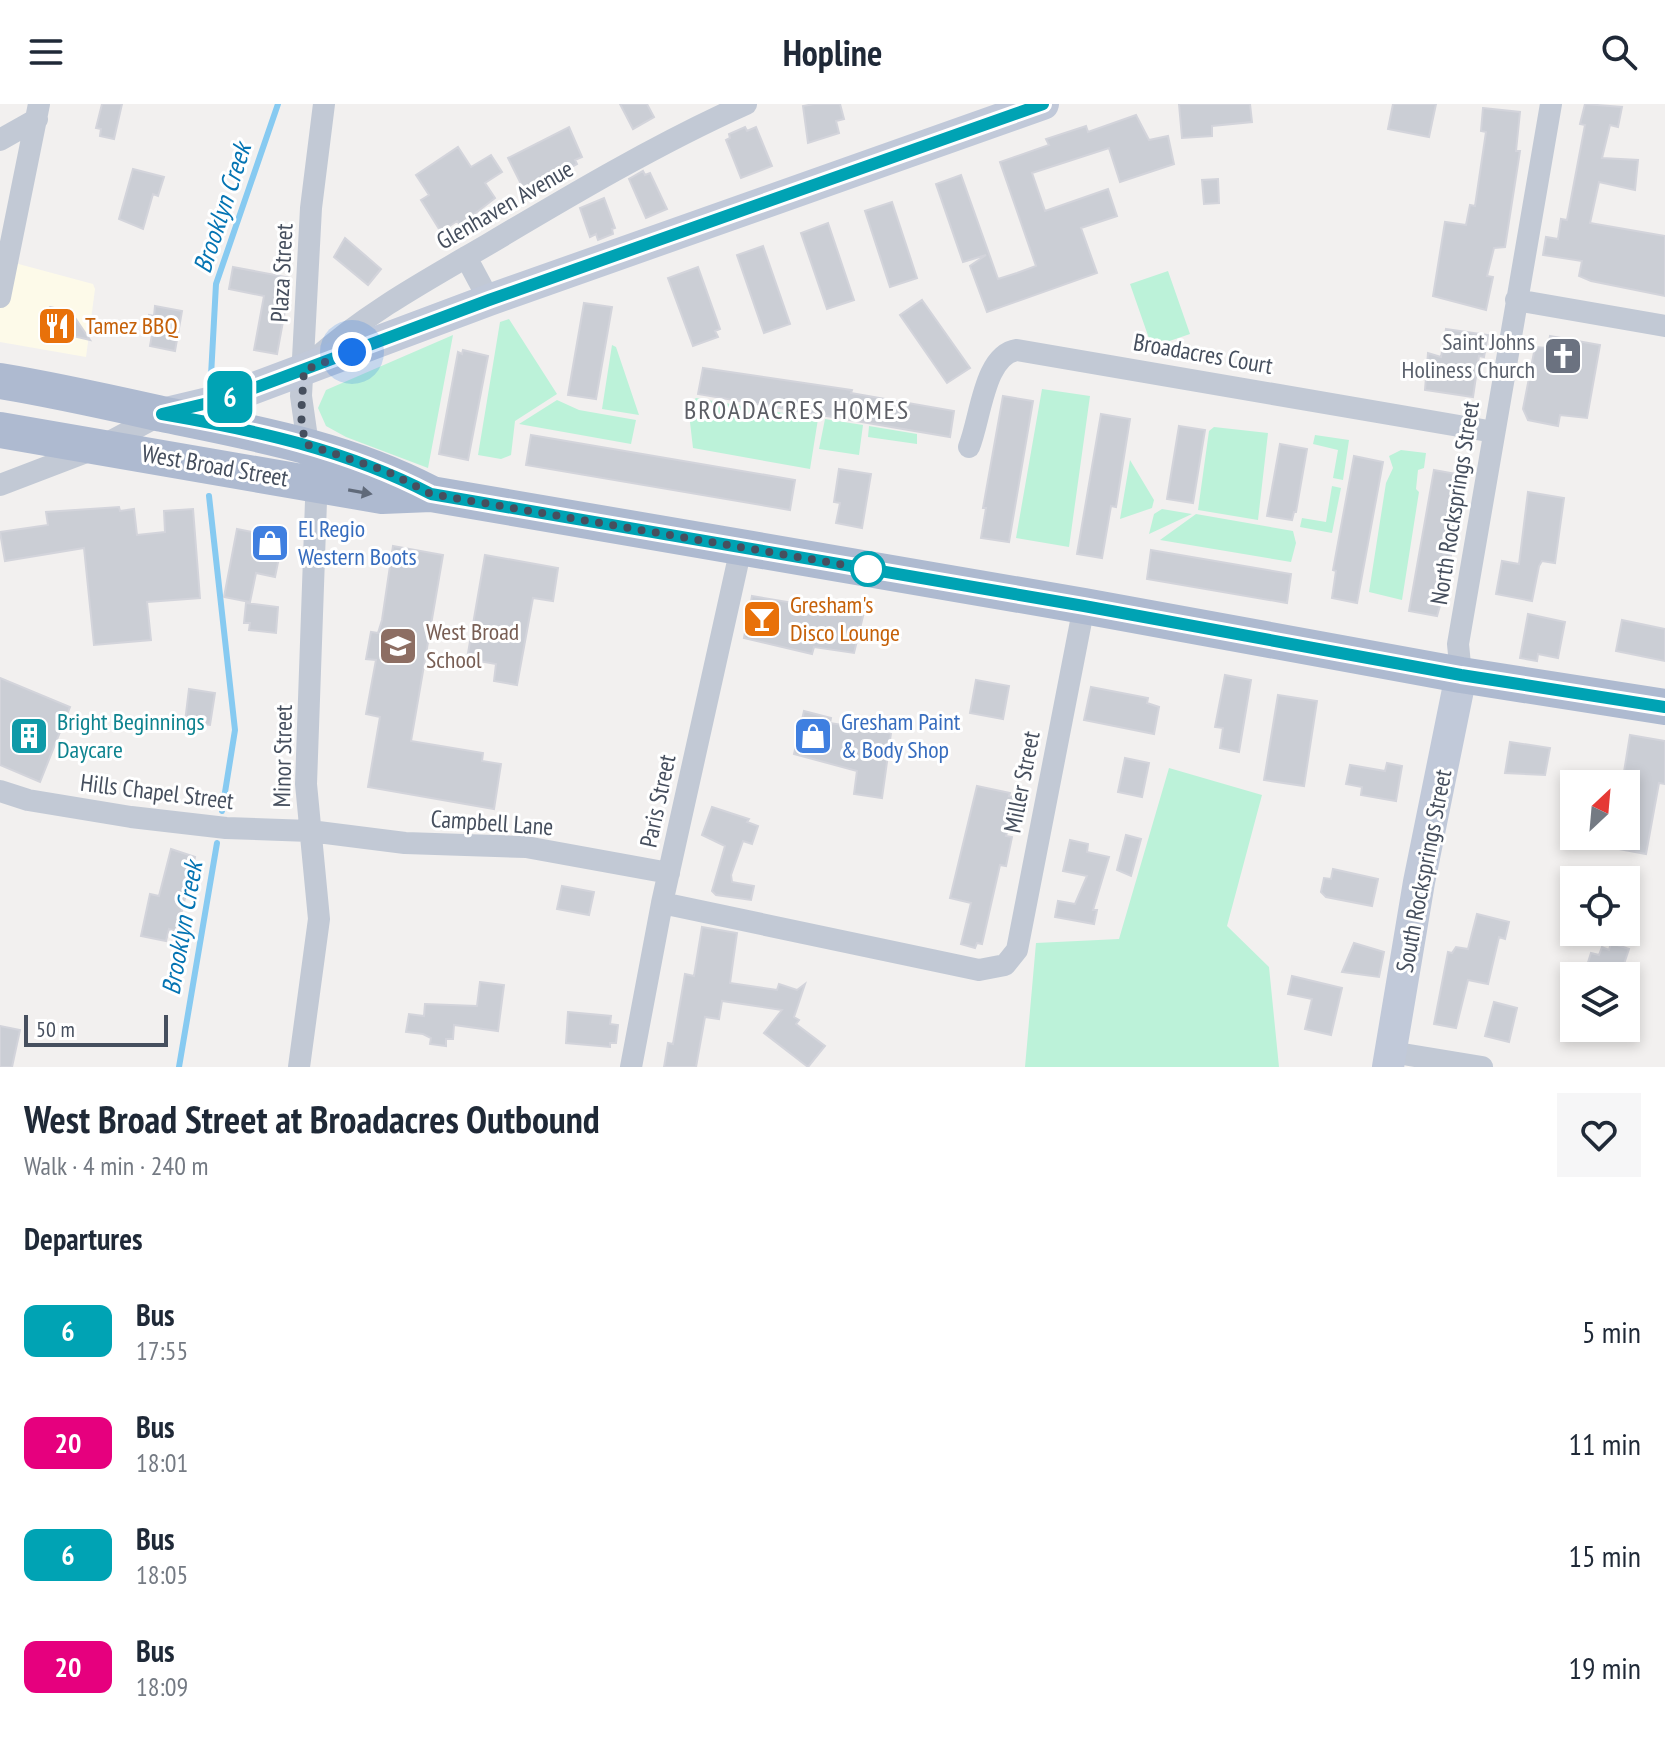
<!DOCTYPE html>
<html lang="en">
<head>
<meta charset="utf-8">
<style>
	body { margin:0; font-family:"PT Sans Narrow",sans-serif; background:#f6f6f7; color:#1f2937; height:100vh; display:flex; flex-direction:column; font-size:30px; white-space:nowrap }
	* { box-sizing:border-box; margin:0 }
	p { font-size:26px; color:#747a83 }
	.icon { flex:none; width:44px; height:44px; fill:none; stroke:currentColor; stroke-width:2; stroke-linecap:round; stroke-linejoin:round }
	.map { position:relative; height:963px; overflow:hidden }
	.drawer { display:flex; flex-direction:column; background:#fff; flex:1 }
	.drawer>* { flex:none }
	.badge { padding:0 16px; border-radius:12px; font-size:28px; line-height:52px }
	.needle { width:52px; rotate:26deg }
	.buttons { position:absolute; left:1560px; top:666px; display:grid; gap:16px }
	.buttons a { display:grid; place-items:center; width:80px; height:80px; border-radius:0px; background:#fff; box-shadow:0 4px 12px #0003; font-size:40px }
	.scale { position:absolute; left:24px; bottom:20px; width:144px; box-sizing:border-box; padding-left:8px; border:4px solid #464f5e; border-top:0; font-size:22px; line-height:28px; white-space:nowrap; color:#464f5e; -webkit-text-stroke:6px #fff; paint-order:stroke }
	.you { position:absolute; width:40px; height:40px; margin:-20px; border:6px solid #fff; border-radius:50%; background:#1a73e8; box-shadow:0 0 0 12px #1a73e833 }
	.map>.badge { position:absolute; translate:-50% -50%; box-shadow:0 0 0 4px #fff }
	h2 { padding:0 24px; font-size:30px; line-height:72px }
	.round { display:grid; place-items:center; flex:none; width:84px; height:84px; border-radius:0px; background:#f6f6f7 }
	.head { display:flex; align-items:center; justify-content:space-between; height:136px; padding:0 24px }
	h1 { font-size:38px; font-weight:600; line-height:60px }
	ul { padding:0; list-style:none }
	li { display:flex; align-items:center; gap:24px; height:112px; padding:0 24px }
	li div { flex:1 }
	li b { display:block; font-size:30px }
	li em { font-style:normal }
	li .badge { min-width:88px; font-weight:700; text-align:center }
	header { display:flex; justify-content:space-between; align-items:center; height:104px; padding:0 24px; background:#fff; font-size:36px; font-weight:600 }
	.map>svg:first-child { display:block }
	.commercial { fill:#fdfae9 }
	.green { fill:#bcf2d9 }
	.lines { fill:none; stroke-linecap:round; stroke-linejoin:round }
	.stream { stroke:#87caf1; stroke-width:6 }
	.building { fill:#cbced5; stroke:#d3d4db; stroke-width:2 }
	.street { stroke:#c2c9d5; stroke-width:22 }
	.secondary { stroke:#c1c9d9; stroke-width:32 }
	.primary { stroke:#aebad0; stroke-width:36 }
	.oneway { fill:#606a7a }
	.line-casing { stroke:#fff; stroke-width:18 }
	.line { stroke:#00a3b4; stroke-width:12 }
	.walk { stroke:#464f5e; stroke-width:8; stroke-dasharray:0 14.4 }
	.stop-dot { fill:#fff; stroke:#00a3b4; stroke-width:4 }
	.labels { text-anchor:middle; stroke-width:6; stroke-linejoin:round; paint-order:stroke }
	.street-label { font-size:24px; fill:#464f5e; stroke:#fff }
	.food-label { font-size:24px; fill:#c56008; stroke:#fff; text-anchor:start }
	.worship-label { font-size:24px; fill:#5b616d; stroke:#fff; text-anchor:end }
	.shop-label { font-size:24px; fill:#366cbe; stroke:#fff; text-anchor:start }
	.education-label { font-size:24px; fill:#785e54; stroke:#fff; text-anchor:start }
	.culture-label { font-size:24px; fill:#0d838f; stroke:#fff; text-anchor:start }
	.water-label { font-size:26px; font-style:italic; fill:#0474b3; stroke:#fff }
	.neighbourhood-label { font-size:26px; letter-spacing:2px; fill:#5c5e65; stroke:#fff }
</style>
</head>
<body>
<header><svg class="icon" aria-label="menu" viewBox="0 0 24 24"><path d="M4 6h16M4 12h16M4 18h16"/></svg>Hopline<svg class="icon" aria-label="search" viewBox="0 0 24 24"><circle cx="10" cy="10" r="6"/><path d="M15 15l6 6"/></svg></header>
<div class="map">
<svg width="1665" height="963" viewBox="0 0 1665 963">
	<rect width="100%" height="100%" fill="#f2f0ef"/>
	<path class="commercial" d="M 0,155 L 93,180 L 95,185 L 86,253 L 0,238 Z"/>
	<path class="green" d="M 1168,167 L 1190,230 L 1152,243 L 1130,180 Z
		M 509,215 L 557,290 L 515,317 L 511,351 L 501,355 L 478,351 L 500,218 Z
		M 453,231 L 428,364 L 346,333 L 326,322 L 318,304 L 326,286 Z
		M 612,241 L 616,243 L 639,311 L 602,305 Z
		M 1042,285 L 1090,292 L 1069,443 L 1016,434 Z
		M 696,294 L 818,315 L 810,365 L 693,344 L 688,301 Z
		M 557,296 L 579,306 L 636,316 L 631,340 L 519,320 Z
		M 825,315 L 863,321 L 859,351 L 819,345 Z
		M 869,322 L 917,330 L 917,340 L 868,333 Z
		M 1214,323 L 1268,329 L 1258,416 L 1198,406 L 1209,327 Z
		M 1315,331 L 1349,336 L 1343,376 L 1333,374 L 1338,346 L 1313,340 Z
		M 1401,346 L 1426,349 L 1424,364 L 1418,366 L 1416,385 L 1419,388 L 1402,496 L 1369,488 L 1386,379 L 1393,364 L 1389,352 Z
		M 1130,356 L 1154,396 L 1152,404 L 1120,415 Z
		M 1332,382 L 1341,384 L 1332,429 L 1300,423 L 1302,414 L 1326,418 Z
		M 1162,405 L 1192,410 L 1149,430 L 1154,410 Z
		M 1196,410 L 1293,427 L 1296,439 L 1291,458 L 1160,436 Z
		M 1169,664 L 1262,691 L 1227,822 L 1269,863 L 1279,963 L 1025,963 L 1036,839 L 1119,835 Z"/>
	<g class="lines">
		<path class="stream" d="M 210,290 L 216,180 L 278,0
			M 209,392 L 235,626 L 222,707
			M 179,963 L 217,739"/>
	</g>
	<path class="building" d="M 102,0 L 122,0 L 114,35 L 100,32 L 101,25 L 96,24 Z
		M 620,0 L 647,0 L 654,13 L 633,25 Z
		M 814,0 L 840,0 L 844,15 L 836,17 L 839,29 L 808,39 L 803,2 Z
		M 1179,0 L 1250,0 L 1252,18 L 1212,22 L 1212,32 L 1182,34 Z
		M 1393,0 L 1436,0 L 1429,33 L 1388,25 Z
		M 1585,0 L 1622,3 L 1618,23 L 1610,21 L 1602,54 L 1638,56 L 1635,86 L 1599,78 L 1590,119 L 1665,132 L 1665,192 L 1591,177 L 1579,172 L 1582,157 L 1543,151 L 1546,133 L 1558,135 L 1561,115 L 1567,116 L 1585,21 L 1580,20 Z
		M 1483,4 L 1520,8 L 1516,47 L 1520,47 L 1505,143 L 1494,144 L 1487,172 L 1493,173 L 1486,206 L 1433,192 L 1445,118 L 1466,121 L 1470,101 L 1475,102 L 1486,28 L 1481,27 Z
		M 1136,11 L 1149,36 L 1168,32 L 1174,60 L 1120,78 L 1109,44 L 1032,69 L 1045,107 L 1108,85 L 1117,112 L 1081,124 L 1097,169 L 987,208 L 970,162 L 986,151 L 963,158 L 936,80 L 961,71 L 998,175 L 1017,169 L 1036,162 L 1000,58 L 1049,41 L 1046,35 L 1086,22 L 1088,28 Z
		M 569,23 L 582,53 L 575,56 L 577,60 L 525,88 L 508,54 Z
		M 745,23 L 747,27 L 756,23 L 772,62 L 741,74 L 726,36 L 730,34 L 729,30 Z
		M 458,43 L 471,63 L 491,51 L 502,68 L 485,79 L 495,94 L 460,121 L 457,117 L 441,128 L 421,96 L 429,91 L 416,71 Z
		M 133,65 L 164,73 L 158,92 L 153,90 L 143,125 L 119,115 Z
		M 643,67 L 645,71 L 650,69 L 667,105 L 646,114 L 629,75 Z
		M 1218,75 L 1219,99 L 1204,100 L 1202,76 Z
		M 604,94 L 615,124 L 612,125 L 613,130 L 598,136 L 596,130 L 590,133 L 580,104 Z
		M 892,98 L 917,174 L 890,183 L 865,107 Z
		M 828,119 L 854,196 L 827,205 L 801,129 Z
		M 345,134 L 381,165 L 368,181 L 334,153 Z
		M 763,142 L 790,220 L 764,229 L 737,151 Z
		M 233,163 L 291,174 L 277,250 L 254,246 L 264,192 L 229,185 Z
		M 698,163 L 720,225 L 715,227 L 718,233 L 693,242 L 668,174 Z
		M 922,196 L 970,264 L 947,279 L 900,211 Z
		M 584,199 L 612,203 L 596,295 L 568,291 Z
		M 155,202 L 182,207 L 175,247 L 150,242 L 152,231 L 146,230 L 149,211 L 154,212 Z
		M 50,203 L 71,208 L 90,236 L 73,232 L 65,239 L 44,236 L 46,208 Z
		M 1446,225 L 1488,231 L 1484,253 L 1479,252 L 1473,293 L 1425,286 L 1428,249 L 1441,253 Z
		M 1550,232 L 1600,241 L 1587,314 L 1560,311 L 1558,322 L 1528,316 L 1523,305 L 1535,243 L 1548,244 Z
		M 463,246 L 488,252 L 468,356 L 439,350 L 458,248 L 462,250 Z
		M 703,264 L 852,286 L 851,289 L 954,307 L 950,333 L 698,290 Z
		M 1003,292 L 1033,297 L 1009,438 L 981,434 L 986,404 L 983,404 Z
		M 1101,310 L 1130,315 L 1116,403 L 1111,402 L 1102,454 L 1077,450 Z
		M 1179,322 L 1205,326 L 1193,399 L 1167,395 Z
		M 531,331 L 795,376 L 790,406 L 526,361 Z
		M 1280,340 L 1307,345 L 1296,408 L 1294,408 L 1292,416 L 1267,412 Z
		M 1354,352 L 1383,358 L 1357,499 L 1332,494 L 1336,467 L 1333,466 Z
		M 839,365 L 871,370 L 862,424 L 836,419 L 840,399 L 834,398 Z
		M 1434,366 L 1462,371 L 1448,473 L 1437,512 L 1409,507 Z
		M 1528,388 L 1564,394 L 1555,459 L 1542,457 L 1539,462 L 1532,497 L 1496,490 L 1502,457 L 1519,460 Z
		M 119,403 L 120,407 L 134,405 L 137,431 L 165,428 L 164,407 L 193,405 L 200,494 L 147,498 L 151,536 L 94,541 L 84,444 L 5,457 L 0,428 L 48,421 L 46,408 Z
		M 237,425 L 283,434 L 275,473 L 256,469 L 250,498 L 224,493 Z
		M 393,442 L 443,451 L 411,637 L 483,649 L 482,657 L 501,660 L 494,705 L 368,683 L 380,613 L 366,610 L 376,556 L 366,555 L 371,528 L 378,529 L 382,516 Z
		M 1151,446 L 1291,470 L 1287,499 L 1147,475 Z
		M 485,451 L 558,464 L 553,497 L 533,494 L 517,581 L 494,577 L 496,560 L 467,555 Z
		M 752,492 L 829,505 L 830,497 L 865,504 L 854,549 L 814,543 L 812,550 L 744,534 Z
		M 246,499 L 278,503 L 276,529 L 249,526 L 250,519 L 244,519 Z
		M 1528,510 L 1565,518 L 1558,554 L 1538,550 L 1537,557 L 1520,554 Z
		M 1622,516 L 1665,525 L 1665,557 L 1616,547 Z
		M 1225,571 L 1251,576 L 1239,648 L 1220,644 L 1223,624 L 1215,623 Z
		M 0,574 L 70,603 L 40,678 L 0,661 Z
		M 976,576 L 1009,582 L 1003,615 L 970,609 Z
		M 1091,583 L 1148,594 L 1147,599 L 1159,603 L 1154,630 L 1084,616 Z
		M 189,585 L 215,589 L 210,621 L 185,618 Z
		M 1278,591 L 1317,597 L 1304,682 L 1264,676 Z
		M 804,607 L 831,614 L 830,619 L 891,629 L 882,694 L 854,690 L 857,667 L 794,650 Z
		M 1630,631 L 1665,637 L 1665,680 L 1659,679 L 1646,750 L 1592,740 L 1593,732 L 1626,732 L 1626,680 L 1622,680 Z
		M 1510,638 L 1550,644 L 1545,671 L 1505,669 Z
		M 1125,654 L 1149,659 L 1142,693 L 1118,688 Z
		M 1387,659 L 1402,662 L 1396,697 L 1361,691 L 1362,683 L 1346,680 L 1350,661 L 1385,667 Z
		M 977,682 L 1010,689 L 1009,692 L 1017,694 L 1006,732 L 1012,733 L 1006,762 L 1000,761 L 982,840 L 977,839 L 975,844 L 961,840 L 971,799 L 950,794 Z
		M 712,703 L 749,715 L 747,718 L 758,722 L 752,740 L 743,737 L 731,771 L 732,778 L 754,782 L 751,796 L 716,791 L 712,787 L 725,742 L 702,731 Z
		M 1126,731 L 1141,735 L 1131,772 L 1117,766 Z
		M 1070,736 L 1088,740 L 1087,748 L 1109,753 L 1093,806 L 1097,806 L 1094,820 L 1055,813 L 1058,797 L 1075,800 L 1087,772 L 1063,767 Z
		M 171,745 L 195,753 L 177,827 L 169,825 L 166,837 L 141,832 L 150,790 L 159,792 Z
		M 1333,765 L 1378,775 L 1372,802 L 1326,793 L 1321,788 L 1324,774 L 1331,775 Z
		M 562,782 L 594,788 L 589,811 L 557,805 Z
		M 1477,810 L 1509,818 L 1505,835 L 1499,833 L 1488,880 L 1468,876 L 1456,924 L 1434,920 L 1448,848 L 1452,849 L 1456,843 L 1468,845 Z
		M 702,823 L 737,829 L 730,879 L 777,886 L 779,880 L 797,886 L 805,880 L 794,913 L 799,916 L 796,920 L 825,942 L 808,963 L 764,929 L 782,906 L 722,897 L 719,915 L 705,913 L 696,963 L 664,963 L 668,939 L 673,940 L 685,870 L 694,872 Z
		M 1354,839 L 1384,848 L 1379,873 L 1342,868 Z
		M 1611,839 L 1629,845 L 1620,872 L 1585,868 L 1591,849 L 1599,851 L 1602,843 L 1609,846 Z
		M 1292,872 L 1342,884 L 1331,931 L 1305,925 L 1312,895 L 1288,890 Z
		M 480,878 L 504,881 L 498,927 L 454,921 L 453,935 L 446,935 L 446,942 L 430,940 L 431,934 L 423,930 L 406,928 L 409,910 L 424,912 L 425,900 L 477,902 Z
		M 1494,898 L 1517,904 L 1509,938 L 1485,932 Z
		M 568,908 L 611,912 L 610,920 L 618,921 L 616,939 L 610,939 L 610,943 L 566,939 Z
		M 0,922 L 20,926 L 12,963 L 0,963 Z"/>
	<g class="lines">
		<path class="street" d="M 0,36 L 37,15
			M 466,153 L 489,196
			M 0,193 L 39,0
			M 1516,196 L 1665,222
			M 314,256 C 366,209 427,176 487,141 C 571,91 657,40 746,0
			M 969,343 C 981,313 984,251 1017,246 L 1494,328
			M 0,381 L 102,342 L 162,310
			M 1461,571 L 1458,540 L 1551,0
			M 0,687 L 28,696 L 131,713 L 226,724 L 310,727 L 405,739 L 526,743 L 669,769
			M 662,799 L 979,866 L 1005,861 L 1017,846 L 1084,502
			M 1391,948 L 1482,963
			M 299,963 L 319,815 L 306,680 L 316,397 L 301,292 L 311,104 L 324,0
			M 631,963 L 662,799 L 741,444"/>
		<path class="secondary" d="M 162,310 L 225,295 L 489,196 L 1043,0
			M 1388,963 L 1419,778 L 1461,571"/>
		<path class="primary" d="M 0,277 C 55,286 108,298 162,310 C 254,329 345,345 430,389
			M 0,326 L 382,392 L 431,390 L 1084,502 L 1461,571 L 1665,603"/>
	</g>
	<defs><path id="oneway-solid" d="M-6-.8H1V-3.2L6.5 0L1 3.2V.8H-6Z" transform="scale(2)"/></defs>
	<use class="oneway" href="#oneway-solid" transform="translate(360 388) rotate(10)"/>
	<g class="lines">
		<defs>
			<path id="line" d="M 1043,0 L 489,196 L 225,295 L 162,310 C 255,326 347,346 431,390 L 1084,502 L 1461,571 L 1665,603"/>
		</defs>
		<use href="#line" class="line-casing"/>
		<use href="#line" class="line"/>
		<path class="walk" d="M 352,248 L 304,266 L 301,312 L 305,340 L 386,367 L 431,390 L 868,465"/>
	</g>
	<defs>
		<symbol id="restaurant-square" viewBox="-11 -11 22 22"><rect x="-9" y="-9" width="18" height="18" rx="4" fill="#e8710a" stroke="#fff"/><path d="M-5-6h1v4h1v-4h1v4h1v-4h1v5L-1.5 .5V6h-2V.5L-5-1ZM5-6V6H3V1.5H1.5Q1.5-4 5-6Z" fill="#fff"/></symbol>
		<symbol id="church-square" viewBox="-11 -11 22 22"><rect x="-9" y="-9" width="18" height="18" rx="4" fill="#6b7280" stroke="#fff"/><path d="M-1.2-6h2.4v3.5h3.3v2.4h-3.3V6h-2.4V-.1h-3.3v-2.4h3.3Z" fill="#fff"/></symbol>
		<symbol id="shop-square" viewBox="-11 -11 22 22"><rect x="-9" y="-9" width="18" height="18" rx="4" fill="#3f7fe0" stroke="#fff"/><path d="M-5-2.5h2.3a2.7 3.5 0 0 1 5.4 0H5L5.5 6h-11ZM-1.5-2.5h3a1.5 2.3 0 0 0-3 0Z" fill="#fff"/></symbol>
		<symbol id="bar-square" viewBox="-11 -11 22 22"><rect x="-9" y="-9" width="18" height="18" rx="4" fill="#e8710a" stroke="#fff"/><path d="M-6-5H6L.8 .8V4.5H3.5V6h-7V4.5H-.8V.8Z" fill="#fff"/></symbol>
		<symbol id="school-square" viewBox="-11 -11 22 22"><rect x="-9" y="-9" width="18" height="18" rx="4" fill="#8d6e63" stroke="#fff"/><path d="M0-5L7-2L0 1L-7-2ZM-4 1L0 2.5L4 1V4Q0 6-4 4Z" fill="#fff"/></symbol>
		<symbol id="building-square" viewBox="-11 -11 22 22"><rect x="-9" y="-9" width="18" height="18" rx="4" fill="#0f9aa8" stroke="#fff"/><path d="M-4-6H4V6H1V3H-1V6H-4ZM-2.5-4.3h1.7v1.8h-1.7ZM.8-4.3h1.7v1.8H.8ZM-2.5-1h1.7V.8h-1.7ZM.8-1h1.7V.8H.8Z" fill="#fff"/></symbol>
	</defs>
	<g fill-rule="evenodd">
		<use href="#restaurant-square" x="35" y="200" width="44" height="44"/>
		<use href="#church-square" x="1541" y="230" width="44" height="44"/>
		<use href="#shop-square" x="248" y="417" width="44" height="44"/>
		<use href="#bar-square" x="740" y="493" width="44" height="44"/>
		<use href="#school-square" x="376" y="520" width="44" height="44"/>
		<use href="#building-square" x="7" y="610" width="44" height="44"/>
		<use href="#shop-square" x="791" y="610" width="44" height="44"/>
	</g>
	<circle class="stop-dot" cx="868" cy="465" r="16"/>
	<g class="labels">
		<g class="street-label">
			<text transform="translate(505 101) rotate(-30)" y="8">Glenhaven Avenue</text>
			<text transform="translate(282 169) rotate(-87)" y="8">Plaza Street</text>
			<text transform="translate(1203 250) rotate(10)" y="8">Broadacres Court</text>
			<text transform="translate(215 362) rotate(10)" y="8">West Broad Street</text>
			<text transform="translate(1455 399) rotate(-81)" y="8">North Rocksprings Street</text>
			<text transform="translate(283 652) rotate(-89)" y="8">Minor Street</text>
			<text transform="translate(1022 678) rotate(-79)" y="8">Miller Street</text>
			<text transform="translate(157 688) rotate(7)" y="8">Hills Chapel Street</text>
			<text transform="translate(658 697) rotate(-78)" y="8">Paris Street</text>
			<text transform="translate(492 719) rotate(4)" y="8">Campbell Lane</text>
			<text transform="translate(1424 767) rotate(-79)" y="8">South Rocksprings Street</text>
		</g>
		<g class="food-label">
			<text x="85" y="230">Tamez BBQ</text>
			<text x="790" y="509">Gresham's<tspan x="790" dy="28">Disco Lounge</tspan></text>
		</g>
		<g class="worship-label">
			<text x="1535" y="246">Saint Johns<tspan x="1535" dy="28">Holiness Church</tspan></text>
		</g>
		<g class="shop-label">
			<text x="298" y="433">El Regio<tspan x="298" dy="28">Western Boots</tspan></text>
			<text x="841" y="626">Gresham Paint<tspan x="841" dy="28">&amp; Body Shop</tspan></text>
		</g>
		<g class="education-label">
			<text x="426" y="536">West Broad<tspan x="426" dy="28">School</tspan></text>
		</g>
		<g class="culture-label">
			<text x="57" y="626">Bright Beginnings<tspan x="57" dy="28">Daycare</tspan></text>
		</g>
		<g class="water-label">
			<text transform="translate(222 104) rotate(-72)" y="9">Brooklyn Creek</text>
			<text transform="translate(182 824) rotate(-80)" y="9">Brooklyn Creek</text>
		</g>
		<g class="neighbourhood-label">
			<text x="797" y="315">BROADACRES HOMES</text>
		</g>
	</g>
</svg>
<div class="buttons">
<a><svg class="needle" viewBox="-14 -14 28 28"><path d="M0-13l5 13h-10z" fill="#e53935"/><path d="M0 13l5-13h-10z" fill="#747a83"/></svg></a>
<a><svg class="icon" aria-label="locate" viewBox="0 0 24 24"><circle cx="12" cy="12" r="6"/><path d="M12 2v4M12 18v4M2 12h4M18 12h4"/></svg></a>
<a><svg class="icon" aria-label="layers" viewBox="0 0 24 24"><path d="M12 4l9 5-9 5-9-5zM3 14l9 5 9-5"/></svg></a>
</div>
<div class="scale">50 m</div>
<div class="you" style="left:352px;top:248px"></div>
<b class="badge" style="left:230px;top:293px;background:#00a3b4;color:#fff">6</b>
</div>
<section class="drawer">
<div class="head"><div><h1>West Broad Street at Broadacres Outbound</h1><p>Walk · 4 min · 240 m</p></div><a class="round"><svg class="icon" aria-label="heart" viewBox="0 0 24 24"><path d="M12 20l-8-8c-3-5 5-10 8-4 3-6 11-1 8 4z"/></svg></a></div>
<h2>Departures</h2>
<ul>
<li><span class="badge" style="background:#00a3b4;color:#fff">6</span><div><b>Bus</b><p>17:55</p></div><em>5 min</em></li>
<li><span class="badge" style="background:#e6007e;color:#fff">20</span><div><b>Bus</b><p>18:01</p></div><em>11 min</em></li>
<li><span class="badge" style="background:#00a3b4;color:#fff">6</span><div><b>Bus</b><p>18:05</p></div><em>15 min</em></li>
<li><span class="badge" style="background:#e6007e;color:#fff">20</span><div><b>Bus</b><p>18:09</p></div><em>19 min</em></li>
</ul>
</section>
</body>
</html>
